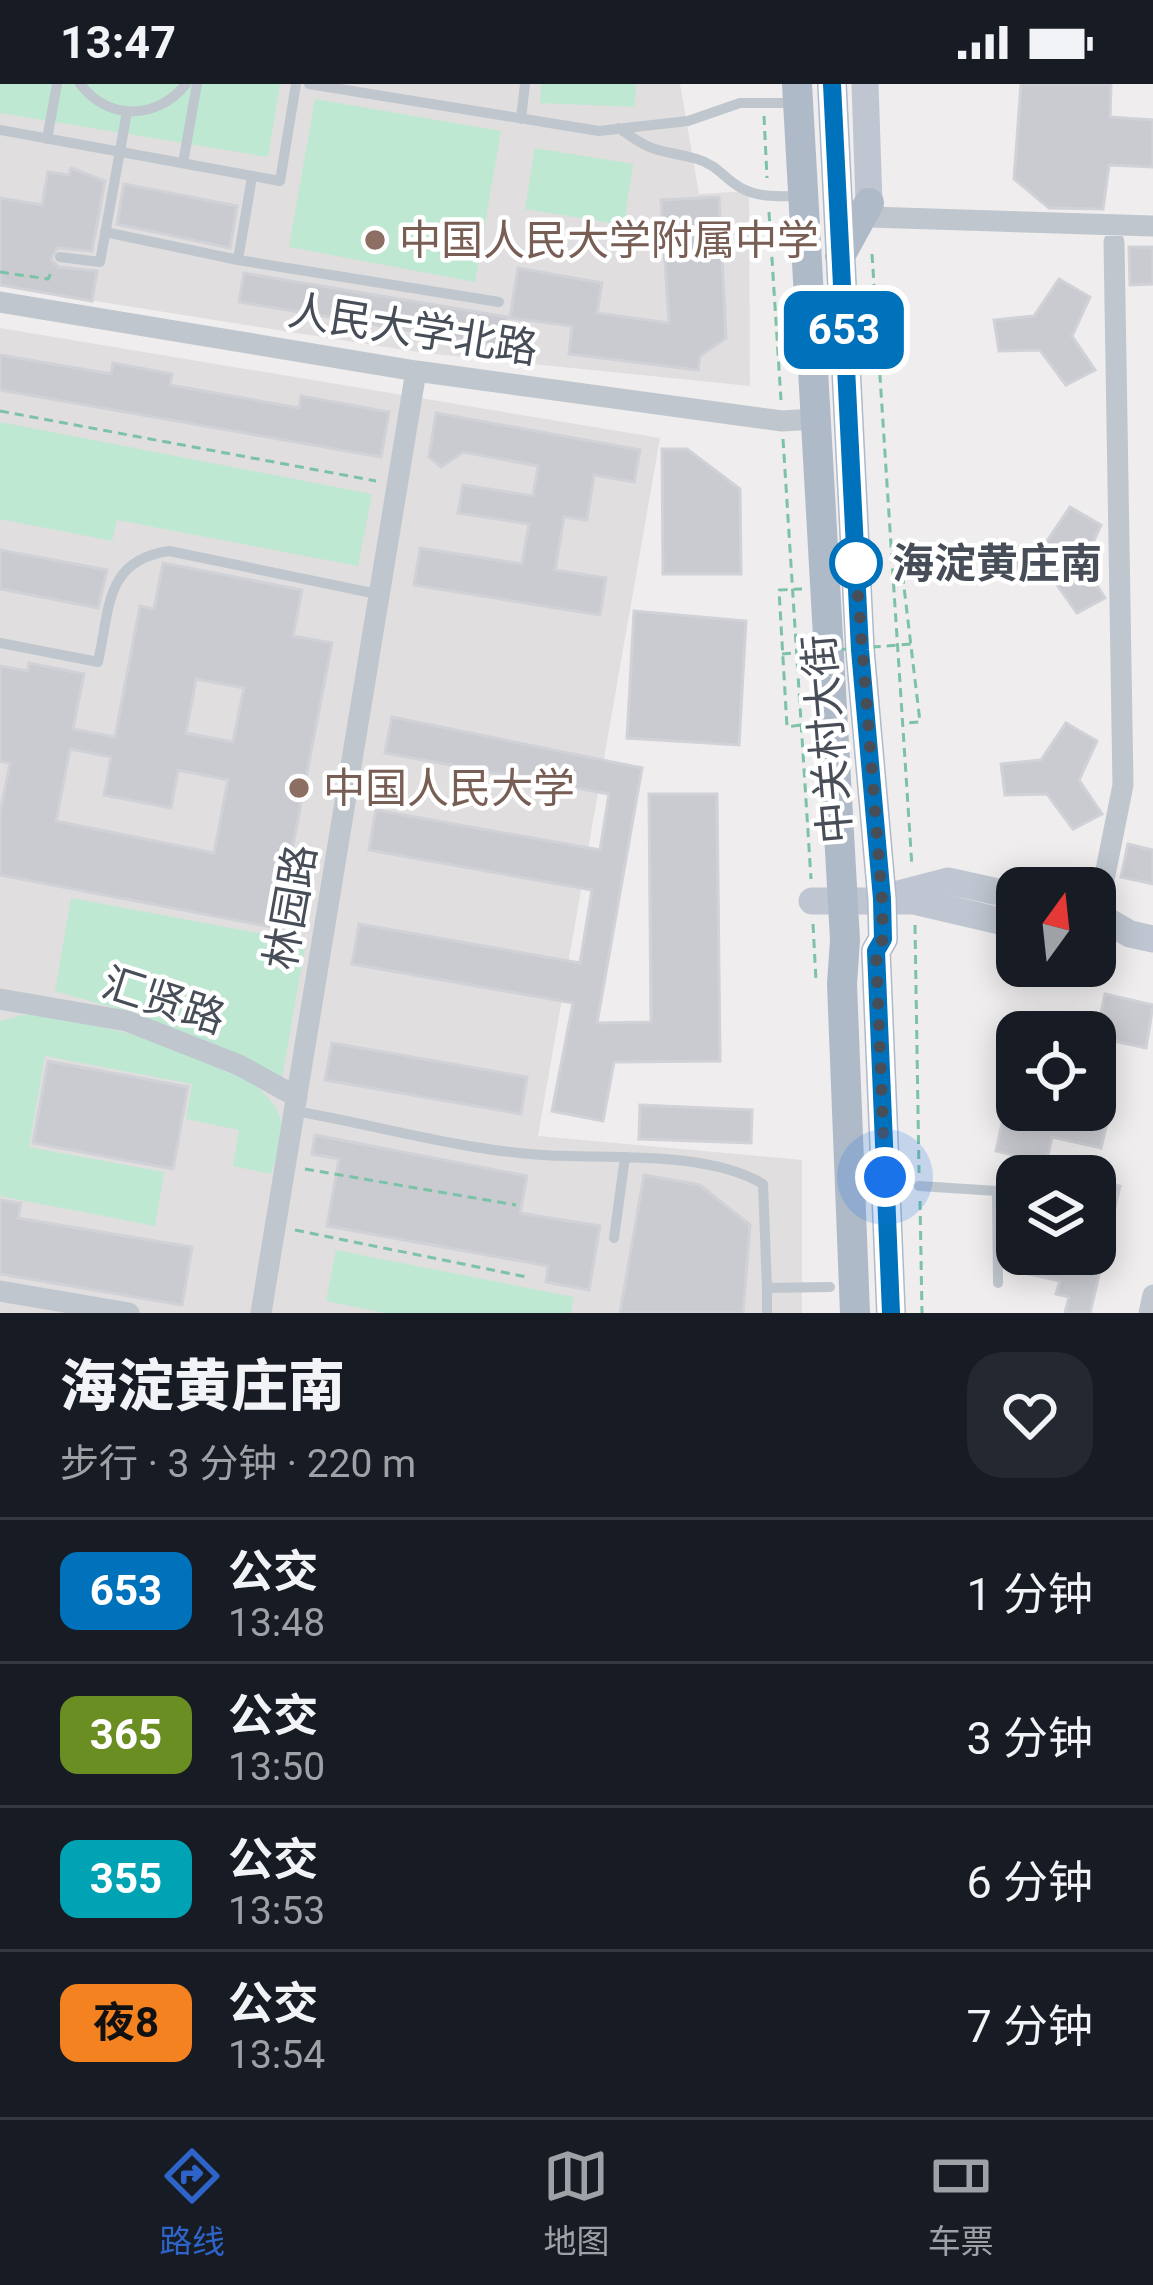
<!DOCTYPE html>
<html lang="zh">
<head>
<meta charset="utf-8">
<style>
	body { margin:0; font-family:Roboto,"Noto Sans SC",sans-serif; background:#242831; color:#f1f3f6; height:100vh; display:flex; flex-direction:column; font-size:45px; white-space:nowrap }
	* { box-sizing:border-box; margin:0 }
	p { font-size:39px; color:#9ea1a6 }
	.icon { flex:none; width:66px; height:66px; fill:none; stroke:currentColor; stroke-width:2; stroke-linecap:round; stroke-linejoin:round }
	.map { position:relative; height:1229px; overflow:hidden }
	.drawer { display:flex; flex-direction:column; background:#171b24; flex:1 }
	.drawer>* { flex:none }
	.badge { padding:0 24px; border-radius:18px; font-size:42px; line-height:78px }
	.needle { width:78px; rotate:15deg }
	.fabs { position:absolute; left:996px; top:783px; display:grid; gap:24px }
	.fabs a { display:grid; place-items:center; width:120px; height:120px; border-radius:24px; background:#171b24; box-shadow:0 6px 30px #0003; font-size:60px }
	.you { position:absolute; width:60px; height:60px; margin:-30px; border:9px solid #fff; border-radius:50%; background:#1a73e8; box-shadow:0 0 0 18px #1a73e833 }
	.map>.badge { position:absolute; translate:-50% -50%; box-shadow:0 0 0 6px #fff }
	.round { display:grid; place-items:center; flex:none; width:126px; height:126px; border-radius:36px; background:#242831 }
	.overview { display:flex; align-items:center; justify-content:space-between; height:204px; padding:0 60px }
	h1 { font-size:57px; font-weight:800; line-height:90px }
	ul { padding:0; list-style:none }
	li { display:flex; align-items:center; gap:36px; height:144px; padding:0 60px; border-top:3px solid #363941 }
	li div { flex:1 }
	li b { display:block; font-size:45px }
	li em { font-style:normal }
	li .badge { min-width:132px; font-weight:700; text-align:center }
	.status { display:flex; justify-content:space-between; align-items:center; height:84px; padding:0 60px; background:#171b24; direction:ltr }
	.status svg { height:33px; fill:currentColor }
	.tab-bar { display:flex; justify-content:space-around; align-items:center; height:168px; border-top:3px solid #363941; background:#171b24; font-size:33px; color:#9ea1a6 }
	.tab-bar a { display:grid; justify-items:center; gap:6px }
	.tab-bar .current { color:#2e64c8 }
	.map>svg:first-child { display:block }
	.education { fill:#e0dede }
	.green { fill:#bfe8d3 }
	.building { fill:#cacbd1; stroke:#d1d2d7; stroke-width:3; fill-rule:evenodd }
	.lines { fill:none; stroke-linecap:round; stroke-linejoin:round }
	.path { stroke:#7cc2a6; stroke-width:3; stroke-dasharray:9 6; stroke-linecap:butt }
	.lane { stroke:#bfc6cd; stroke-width:10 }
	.street { stroke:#bfc6cd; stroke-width:21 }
	.secondary { stroke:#bfc6d1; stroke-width:27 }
	.primary { stroke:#afbac9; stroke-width:30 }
	.path-bridge { stroke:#7cc2a6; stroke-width:3; stroke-dasharray:9 6; stroke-linecap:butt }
	.line-casing { stroke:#fff; stroke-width:27 }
	.line { stroke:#0072bc; stroke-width:18 }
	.walk { stroke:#474e58; stroke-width:12; stroke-dasharray:0 21.6 }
	.education-dot { fill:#8d6e63; stroke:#fff; stroke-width:4.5 }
	.stop-dot { fill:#fff; stroke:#0072bc; stroke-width:6 }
	.labels { text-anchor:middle; stroke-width:9; stroke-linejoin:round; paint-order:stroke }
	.education-label { font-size:42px; fill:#785e54; stroke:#fff; text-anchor:start }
	.street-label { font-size:42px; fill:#474e58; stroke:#fff }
	.stop-label { font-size:42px; font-weight:bold; fill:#474e58; stroke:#fff; text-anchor:start }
</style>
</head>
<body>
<div class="status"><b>13:47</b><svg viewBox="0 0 49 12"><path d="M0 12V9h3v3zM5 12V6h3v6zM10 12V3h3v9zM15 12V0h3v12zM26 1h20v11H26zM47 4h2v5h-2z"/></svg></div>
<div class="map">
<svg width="1153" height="1229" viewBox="0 0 1153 1229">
	<rect width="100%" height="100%" fill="#efeded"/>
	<path class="education" d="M 0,0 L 680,0 L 699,110 L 749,107 L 750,302 L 424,269 L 0,202 Z
		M 0,244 L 660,354 L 538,1052 L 802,1076 L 802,1229 L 0,1229 Z"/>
	<path class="green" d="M 0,0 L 280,0 L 268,73 L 0,29 Z
		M 541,0 L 636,0 L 635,23 L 540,19 Z
		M 315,15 L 501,47 L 475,198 L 289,163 Z
		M 535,64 L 633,80 L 624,141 L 525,125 Z
		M 0,338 L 372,410 L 358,482 L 117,436 L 112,457 L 0,435 Z
		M 71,814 L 306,858 L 282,994 L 122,926 L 55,907 Z
		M 32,929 C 88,940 278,971 282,1045 C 283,1058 274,1077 271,1090 L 233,1082 L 239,1046 L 186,1035 L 192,1000 L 45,972 L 29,1063 L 164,1088 L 155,1142 L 0,1112 L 0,937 Z
		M 336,1166 L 574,1213 L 571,1229 L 385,1229 L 326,1217 Z"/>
	<path class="building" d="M 1021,0 L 1111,0 L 1110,33 L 1153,36 L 1153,83 L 1109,81 L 1103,125 L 1049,124 L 1014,95 Z
		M 71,84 L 105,97 L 92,167 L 57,164 L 51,176 L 59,183 L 97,187 L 92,217 L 0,201 L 0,114 L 42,121 L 48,88 L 69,91 Z
		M 124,100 L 237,122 L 230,164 L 117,140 Z
		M 719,113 L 726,254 L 700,272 L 698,286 L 569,270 L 572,242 L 510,234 L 518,184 L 602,199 L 597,229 L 669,239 L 661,116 Z
		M 1129,163 L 1153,163 L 1153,200 L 1130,201 Z
		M 244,189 L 507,233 L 502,262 L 239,218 Z
		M 1059,195 L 1090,213 L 1072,252 L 1095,286 L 1066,301 L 1040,266 L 999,267 L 994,236 L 1034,232 Z
		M 0,271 L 111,290 L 113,279 L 172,290 L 170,301 L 299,324 L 301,312 L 389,328 L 381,373 L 0,306 Z
		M 436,329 L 640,366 L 634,398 L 594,391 L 587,436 L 564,433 L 555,486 L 606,494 L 600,531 L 414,501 L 420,464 L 522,480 L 529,440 L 458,429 L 463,401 L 533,412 L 538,382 L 463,368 L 441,383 L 429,373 Z
		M 662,365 L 687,365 L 740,405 L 741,490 L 663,490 Z
		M 1070,423 L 1101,441 L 1083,480 L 1105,514 L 1077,529 L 1052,494 L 1010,495 L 1006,464 L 1045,460 Z
		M 0,466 L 107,486 L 98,524 L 0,505 Z
		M 163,479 L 302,506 L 293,552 L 332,559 L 277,844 L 0,791 L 0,730 L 10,679 L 0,677 L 0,582 L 28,587 L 29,579 L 84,590 L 73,645 L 115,653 L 140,522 L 154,525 ZM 196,595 L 244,604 L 233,658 L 186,649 ZM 70,665 L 111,673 L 104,711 L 171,724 L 178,686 L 228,696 L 214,769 L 56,737 Z
		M 634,527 L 746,537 L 739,661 L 627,654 Z
		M 392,633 L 642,684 L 597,939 L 651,938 L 649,710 L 717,710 L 720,977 L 614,978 L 603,1037 L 552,1027 L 573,919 L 352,880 L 359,840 L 580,879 L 592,806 L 369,766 L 376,726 L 600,766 L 609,710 L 385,669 Z
		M 1066,639 L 1097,657 L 1079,696 L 1102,730 L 1073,745 L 1047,710 L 1005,711 L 1001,680 L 1041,676 Z
		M 1128,760 L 1153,766 L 1153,800 L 1121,793 Z
		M 1105,910 L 1153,921 L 1146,964 L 1096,953 Z
		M 332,959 L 527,993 L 521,1030 L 325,996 Z
		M 48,977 L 188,1003 L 173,1085 L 33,1059 Z
		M 640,1021 L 752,1026 L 751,1059 L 639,1055 Z
		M 1005,1025 L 1056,1036 L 1058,1026 L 1110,1026 L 1101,1064 L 1052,1053 L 1046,1079 L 996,1067 Z
		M 315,1051 L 527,1092 L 520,1129 L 600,1142 L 589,1206 L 546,1198 L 548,1182 L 327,1142 L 339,1075 L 312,1070 Z
		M 644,1091 L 700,1101 L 750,1141 L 743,1229 L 620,1229 Z
		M 1095,1096 L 1120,1102 L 1090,1229 L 1065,1229 L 1069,1213 L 1056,1210 L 1060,1197 L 1012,1186 L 1016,1170 L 1095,1170 Z
		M 0,1116 L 21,1119 L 18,1134 L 192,1163 L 182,1221 L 0,1190 Z"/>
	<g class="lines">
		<path class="path" d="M 764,32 L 767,94
			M 769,128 L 781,316
			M 872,170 L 912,783
			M 0,188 L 48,195 L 53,185
			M 0,327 L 376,397
			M 783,355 L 811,795
			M 899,461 L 920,638 L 903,639
			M 800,641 L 787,643 L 779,506 L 802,505
			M 813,840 L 816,897
			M 915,841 L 919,1089
			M 305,1085 L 516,1121
			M 920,1117 L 922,1229
			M 295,1146 L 527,1193"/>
		<path class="lane" d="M 80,0 C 109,37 157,36 186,0
			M 309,0 L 599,47 L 688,37 L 740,19 L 797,19
			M 521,35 L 525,0
			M 619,44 C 657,72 657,64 697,75 C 718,81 726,97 743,105 C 761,114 781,112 800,112
			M 0,46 L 280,97 L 296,0
			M 47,55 L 57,0
			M 183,79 L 197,0
			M 105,148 L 238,176 L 252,93
			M 60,173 L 100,178 L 127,28
			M 238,176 L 499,218
			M 0,559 L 98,578 C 110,524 105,476 169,467 L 382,511
			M 295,1027 C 376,1041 461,1066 543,1071 C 608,1075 706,1066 763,1100 L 767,1204 L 830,1203
			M 919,1102 L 997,1107 L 998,1199
			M 614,1154 L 625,1073
			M 767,1229 L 767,1204"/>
		<path class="street" d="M 870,133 L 1153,142
			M 0,218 L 416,287 L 782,337 L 815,335
			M 1095,841 L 1123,701 L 1114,158
			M 0,915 L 127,937 L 239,981 L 297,1013
			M 0,1207 L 129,1229
			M 261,1229 L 416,287
			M 1149,1229 L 1153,1211"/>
		<path class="secondary" d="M 865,0 L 869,119
			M 898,810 L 948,797 L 1017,812
			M 812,817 L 914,817 L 1017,841
			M 1095,830 L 1130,850 L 1153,855"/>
		<path class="primary" d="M 797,0 L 845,856 L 842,900 L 855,1229
			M 832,0 L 860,566 L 882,815 L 883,855 L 876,867 L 891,1229
			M 840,172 L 869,119"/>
		<path class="path-bridge" d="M 782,570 L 912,560"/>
	</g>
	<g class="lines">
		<defs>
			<path id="line" d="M 832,0 L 860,566 L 882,815 L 883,855 L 876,867 L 891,1229"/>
		</defs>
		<use href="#line" class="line-casing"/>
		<use href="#line" class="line"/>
		<path class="walk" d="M 856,479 L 855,474 L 882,815 L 883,855 L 876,867 L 885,1093"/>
	</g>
	<g class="education-dot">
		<circle cx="375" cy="156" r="12"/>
		<circle cx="299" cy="704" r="12"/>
	</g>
	<circle class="stop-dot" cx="856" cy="479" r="24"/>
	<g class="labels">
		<g class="education-label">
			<text x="399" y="171">中国人民大学附属中学</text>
			<text x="323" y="719">中国人民大学</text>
		</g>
		<g class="street-label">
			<text transform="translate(413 245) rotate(9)" y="15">人民大学北路</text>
			<text transform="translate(827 655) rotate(-95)" y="15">中关村大街</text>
			<text transform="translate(290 823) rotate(-80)" y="15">林园路</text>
			<text transform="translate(164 916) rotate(18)" y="15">汇贤路</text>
		</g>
		<g class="stop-label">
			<text x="892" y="494">海淀黄庄南</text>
		</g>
	</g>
</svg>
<div class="fabs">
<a><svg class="needle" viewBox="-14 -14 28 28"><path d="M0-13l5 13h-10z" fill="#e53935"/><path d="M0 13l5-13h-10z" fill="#9ea1a6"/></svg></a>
<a><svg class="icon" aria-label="locate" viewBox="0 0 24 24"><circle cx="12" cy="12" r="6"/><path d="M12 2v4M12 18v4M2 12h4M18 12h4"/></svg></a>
<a><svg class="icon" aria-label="layers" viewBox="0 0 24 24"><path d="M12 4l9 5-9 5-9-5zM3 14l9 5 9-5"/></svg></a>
</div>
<div class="you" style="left:885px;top:1093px"></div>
<b class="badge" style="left:844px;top:246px;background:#0072bc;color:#fff">653</b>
</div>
<section class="drawer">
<div class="overview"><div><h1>海淀黄庄南</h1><p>步行 · 3 分钟 · 220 m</p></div><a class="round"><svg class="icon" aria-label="heart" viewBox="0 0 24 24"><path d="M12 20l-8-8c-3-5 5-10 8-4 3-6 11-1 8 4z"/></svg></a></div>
<ul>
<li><span class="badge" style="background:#0072bc;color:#fff">653</span><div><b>公交</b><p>13:48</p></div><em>1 分钟</em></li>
<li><span class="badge" style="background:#6b8e23;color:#fff">365</span><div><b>公交</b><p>13:50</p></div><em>3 分钟</em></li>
<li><span class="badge" style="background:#00a3b4;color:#fff">355</span><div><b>公交</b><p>13:53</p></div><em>6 分钟</em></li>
<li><span class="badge" style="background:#f58220;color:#111">夜8</span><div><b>公交</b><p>13:54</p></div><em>7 分钟</em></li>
</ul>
</section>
<nav class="tab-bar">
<a class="current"><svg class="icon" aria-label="directions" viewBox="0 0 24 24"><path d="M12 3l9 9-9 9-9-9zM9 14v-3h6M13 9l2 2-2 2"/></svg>路线</a>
<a><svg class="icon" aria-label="map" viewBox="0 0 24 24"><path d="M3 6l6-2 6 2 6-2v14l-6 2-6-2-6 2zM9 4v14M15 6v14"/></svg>地图</a>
<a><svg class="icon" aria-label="tickets" viewBox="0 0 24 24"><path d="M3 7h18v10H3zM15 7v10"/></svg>车票</a>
</nav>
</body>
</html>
